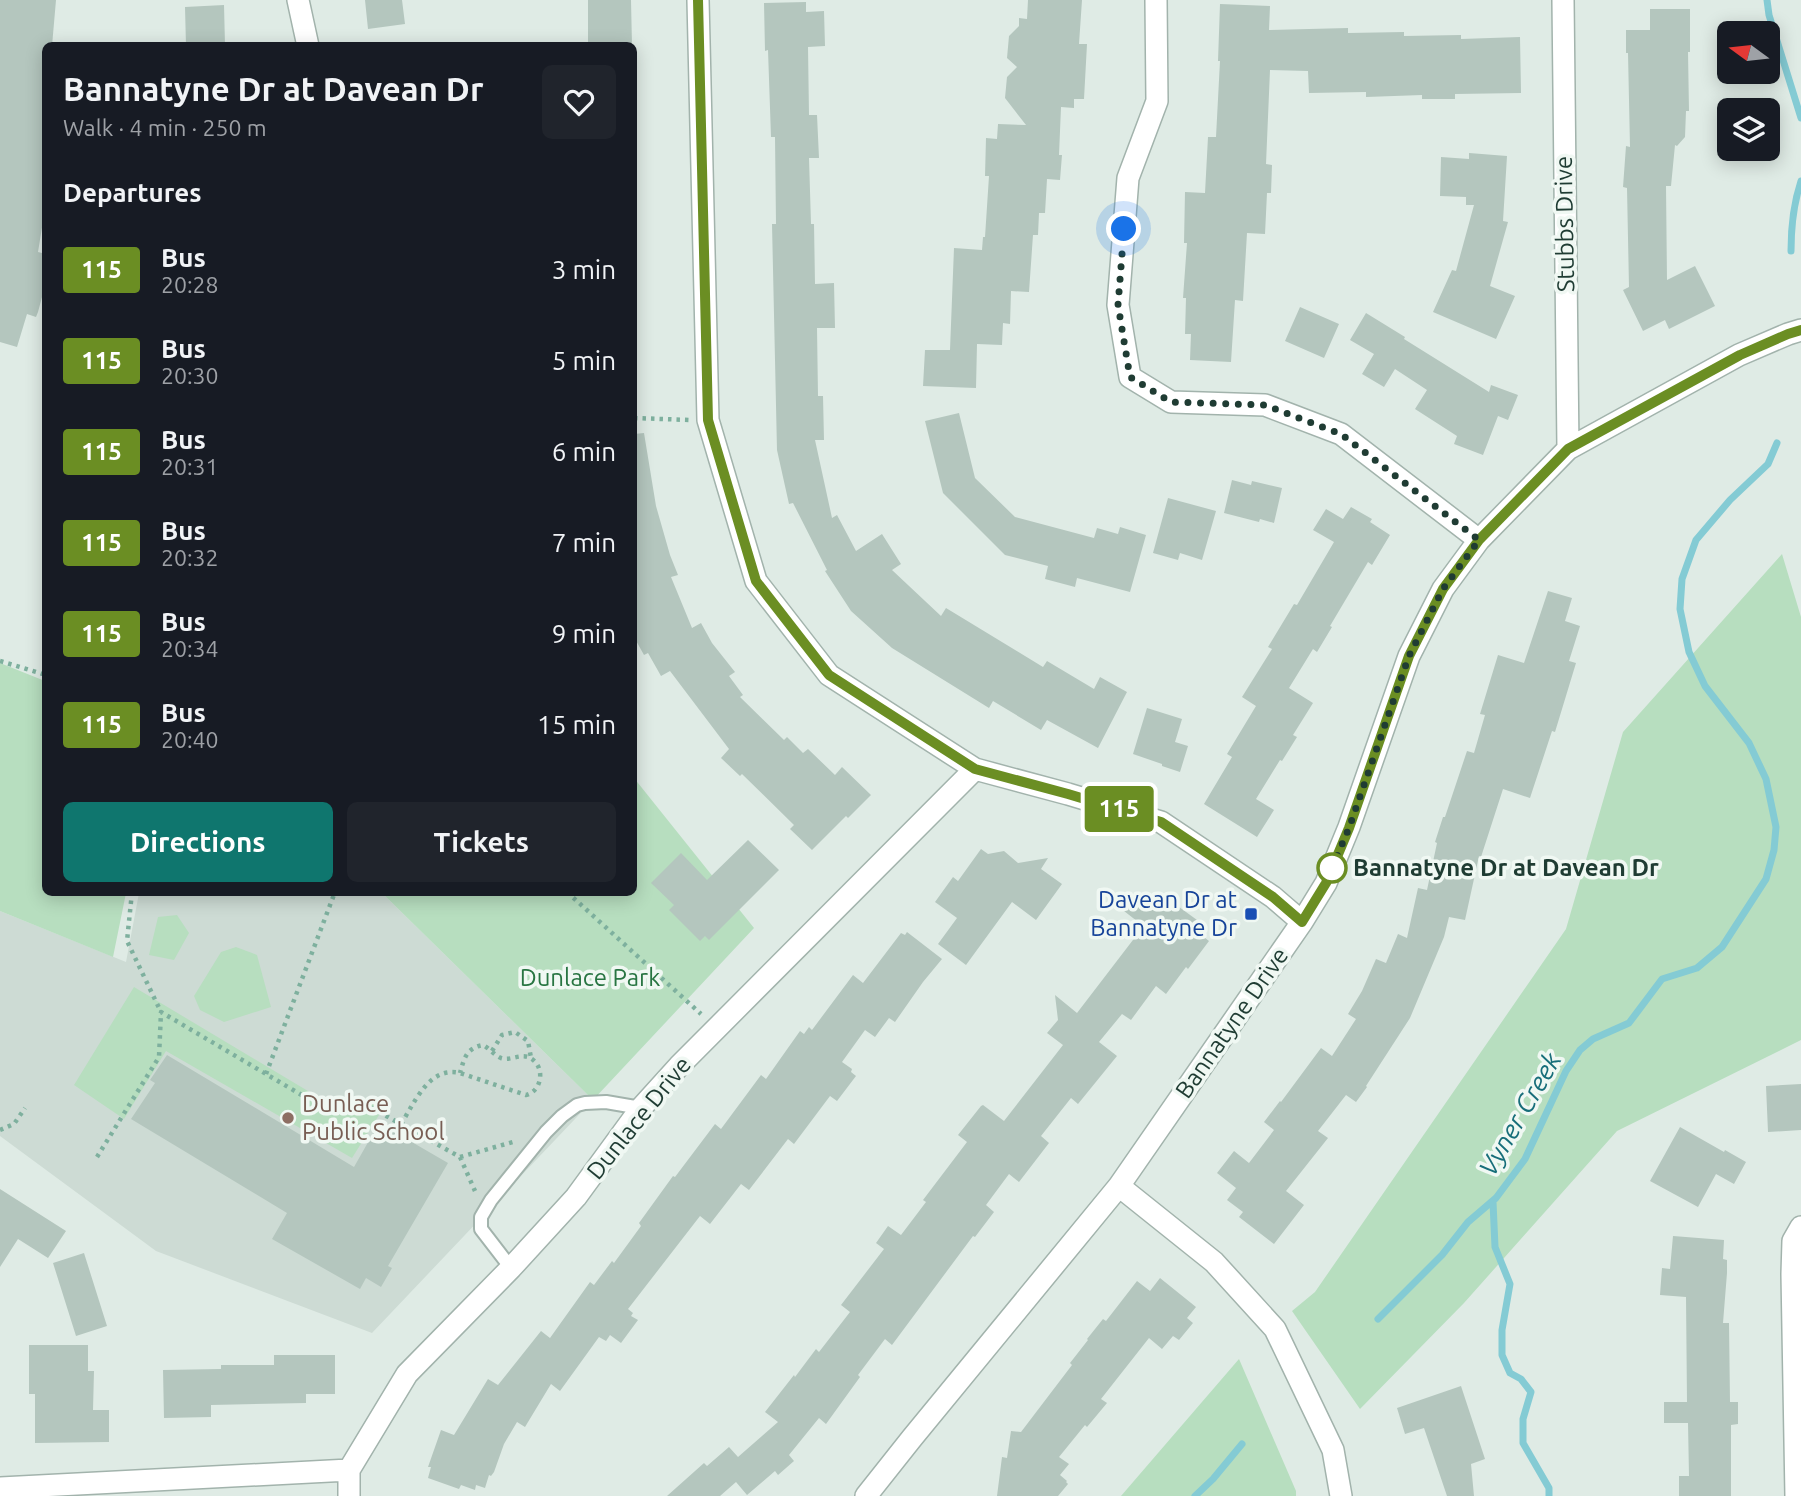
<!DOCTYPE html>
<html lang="en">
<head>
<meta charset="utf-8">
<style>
	body { margin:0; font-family:Ubuntu,sans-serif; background:#20242c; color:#f1f3f6; height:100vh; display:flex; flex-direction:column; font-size:26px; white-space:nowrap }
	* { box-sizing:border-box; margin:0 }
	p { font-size:23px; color:#9ea1a6 }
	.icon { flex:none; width:38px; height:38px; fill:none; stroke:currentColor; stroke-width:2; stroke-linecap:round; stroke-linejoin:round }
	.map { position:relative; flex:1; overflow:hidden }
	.side { position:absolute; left:42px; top:42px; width:595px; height:854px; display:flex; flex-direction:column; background:#171b24; border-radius:10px; box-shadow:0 4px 18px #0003 }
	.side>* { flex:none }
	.badge { padding:0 14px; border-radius:5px; font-size:24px; line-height:46px }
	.needle { width:46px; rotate:285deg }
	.fabs { position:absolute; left:1717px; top:21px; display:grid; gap:14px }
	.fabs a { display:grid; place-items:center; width:63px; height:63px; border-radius:10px; background:#171b24; box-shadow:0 4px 18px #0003; font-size:35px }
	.you { position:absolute; width:35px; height:35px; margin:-18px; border:5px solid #fff; border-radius:50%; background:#1a73e8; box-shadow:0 0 0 10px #1a73e833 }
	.map>.badge { position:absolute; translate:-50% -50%; box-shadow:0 0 0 4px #fff }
	h2 { padding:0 21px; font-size:26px; line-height:63px }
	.round { display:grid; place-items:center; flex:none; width:74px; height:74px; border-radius:10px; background:#20242c }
	.summary { display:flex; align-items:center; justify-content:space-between; height:119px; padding:0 21px }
	h1 { font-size:33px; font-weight:600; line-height:52px }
	.primary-button { display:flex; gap:14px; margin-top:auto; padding:14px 21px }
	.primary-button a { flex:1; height:80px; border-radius:10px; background:#0f766e; color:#fff; font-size:28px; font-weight:600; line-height:80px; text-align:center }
	.primary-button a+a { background:#20242c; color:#f1f3f6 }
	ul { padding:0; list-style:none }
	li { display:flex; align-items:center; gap:21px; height:91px; padding:0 21px }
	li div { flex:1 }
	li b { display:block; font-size:26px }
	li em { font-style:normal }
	li .badge { min-width:77px; font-weight:700; text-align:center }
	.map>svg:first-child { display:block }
	.built { fill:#cddbd4 }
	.green { fill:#b7debf }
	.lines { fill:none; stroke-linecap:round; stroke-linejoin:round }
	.stream { stroke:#84cbd4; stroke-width:7 }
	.building { fill:#b4c6be }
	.service-casing { stroke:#a2b3ac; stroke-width:16 }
	.minor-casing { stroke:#a2b3ac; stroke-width:24 }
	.path { stroke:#7eb09e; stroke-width:4.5; stroke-dasharray:3.5 5; stroke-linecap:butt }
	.service { stroke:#fff; stroke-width:12 }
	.minor { stroke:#fff; stroke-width:21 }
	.line-casing { stroke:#fff; stroke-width:16 }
	.line { stroke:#6b8e23; stroke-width:10 }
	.walk { stroke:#1f3c33; stroke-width:7; stroke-dasharray:0 12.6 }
	.stop-dot { fill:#fff; stroke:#6b8e23; stroke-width:3.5 }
	.transit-dot { fill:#1a4fb4; stroke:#f0f8f3; stroke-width:2.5 }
	.education-dot { fill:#8d6e63; stroke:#f0f8f3; stroke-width:2.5 }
	.labels { text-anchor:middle; stroke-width:7; stroke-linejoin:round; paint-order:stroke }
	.street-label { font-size:24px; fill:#1f3c33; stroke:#f0f8f3 }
	.stop-label { font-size:24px; font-weight:bold; fill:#1f3c33; stroke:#f0f8f3; text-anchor:start }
	.transit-label { font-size:24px; fill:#164399; stroke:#f0f8f3; text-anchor:end }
	.park-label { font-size:24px; fill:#287542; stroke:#f0f8f3 }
	.education-label { font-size:24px; fill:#785e54; stroke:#f0f8f3; text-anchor:start }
	.water-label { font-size:26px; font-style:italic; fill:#176e7a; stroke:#f0f8f3 }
</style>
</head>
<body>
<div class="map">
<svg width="1801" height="1496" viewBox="0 0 1801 1496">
	<rect width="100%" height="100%" fill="#dfebe5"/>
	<path class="built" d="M 139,893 L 382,893 L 593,1100 L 372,1333 L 156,1251 L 0,1136 L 0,911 L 126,962 Z"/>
	<path class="green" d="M 1782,554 L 1801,617 L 1801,1040 L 1617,1131 L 1464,1303 L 1360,1409 L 1292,1311 L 1315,1292 L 1566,929 L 1623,732 Z
		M 0,663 L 45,681 L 46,892 L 126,893 L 113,957 L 0,911 Z
		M 634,778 L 754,928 L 593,1100 L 382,893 L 634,892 Z
		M 177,915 L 189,933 L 174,960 L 149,955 L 158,917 Z
		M 236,947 L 257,955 L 271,1007 L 224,1022 L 200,1010 L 194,996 L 221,952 Z
		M 134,987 L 328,1103 L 369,1098 L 384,1107 L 352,1158 L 166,1051 L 124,1119 L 74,1085 Z
		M 1239,1359 L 1296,1491 L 1296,1496 L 1121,1496 Z"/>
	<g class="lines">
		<path class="stream" d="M 1767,0 L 1769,15 L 1801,118
			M 1791,251 C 1791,226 1793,205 1801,181
			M 1493,1202 L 1495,1247 L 1510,1284 L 1502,1330 L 1502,1355 L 1510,1373 L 1521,1379 L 1531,1392 L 1523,1419 L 1523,1443 L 1549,1488 L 1549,1496
			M 1378,1319 L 1442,1255 L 1468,1222 L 1496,1198 L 1525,1159 L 1566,1071 L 1580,1050 L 1593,1039 L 1629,1023 L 1662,979 L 1697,968 L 1722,947 L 1766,879 L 1774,850 L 1776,827 L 1766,779 L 1749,743 L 1705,686 L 1689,652 L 1680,609 L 1682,579 L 1696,540 L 1730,500 L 1768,464 L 1777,443
			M 1195,1496 L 1213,1479 L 1242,1444"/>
	</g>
	<path class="building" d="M 0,0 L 56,0 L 52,46 L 46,46 L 46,203 L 38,252 L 46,254 L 46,282 L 38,312 L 36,317 L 27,314 L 17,347 L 0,342 Z
		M 365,0 L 402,0 L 405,24 L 368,29 Z
		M 588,0 L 631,0 L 632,46 L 588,46 Z
		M 1028,0 L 1082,0 L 1079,44 L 1087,44 L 1084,99 L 1074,99 L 1074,108 L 1061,107 L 1059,155 L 1062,155 L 1060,180 L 1047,179 L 1045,213 L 1039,213 L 1038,235 L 1033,235 L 1029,292 L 1011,291 L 1010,324 L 1003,323 L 1002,345 L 977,344 L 976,388 L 923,386 L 925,350 L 950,350 L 954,248 L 982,250 L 983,237 L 985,237 L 989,176 L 985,176 L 986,138 L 997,139 L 998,124 L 1026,125 L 1005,98 L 1007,77 L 1017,67 L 1007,58 L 1009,36 L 1019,26 L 1019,18 L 1027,19 Z
		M 806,2 L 806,12 L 824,11 L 825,46 L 808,47 L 809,115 L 817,115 L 819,158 L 809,158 L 811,224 L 814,224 L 815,284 L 834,283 L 835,328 L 817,328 L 818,396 L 823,396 L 824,440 L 815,440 L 832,518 L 837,515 L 856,551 L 882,534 L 901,564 L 892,570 L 941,616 L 946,608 L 1043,667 L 1047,661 L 1094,689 L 1100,677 L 1127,692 L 1098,748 L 1047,720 L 1041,730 L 993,701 L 989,708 L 892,648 L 851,611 L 825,571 L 827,570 L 793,503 L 789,504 L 777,450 L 772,224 L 776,224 L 775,137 L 771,137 L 768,50 L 765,51 L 764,3 Z
		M 1220,4 L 1270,6 L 1269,30 L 1348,28 L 1348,33 L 1404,32 L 1404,36 L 1461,35 L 1461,39 L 1520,37 L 1521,93 L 1455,94 L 1455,99 L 1422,99 L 1422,95 L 1366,97 L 1366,92 L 1309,93 L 1308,71 L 1270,70 L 1266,164 L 1272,165 L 1271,193 L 1267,193 L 1265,234 L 1247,233 L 1243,301 L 1235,300 L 1231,362 L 1190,360 L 1191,334 L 1185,334 L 1186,298 L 1183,298 L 1187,243 L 1184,243 L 1185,192 L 1205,193 L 1208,137 L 1216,137 L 1220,61 L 1218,61 Z
		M 224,5 L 225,45 L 186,46 L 185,7 Z
		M 1650,9 L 1690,9 L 1690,52 L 1688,52 L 1689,111 L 1686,111 L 1685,137 L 1677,146 L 1675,145 L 1671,186 L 1666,186 L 1667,280 L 1695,266 L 1715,306 L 1669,329 L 1665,320 L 1643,331 L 1623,290 L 1629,287 L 1627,188 L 1623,187 L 1626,146 L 1630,147 L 1628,53 L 1626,53 L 1626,30 L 1650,30 Z
		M 1469,153 L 1507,156 L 1503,221 L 1508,222 L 1490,286 L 1515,296 L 1496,339 L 1433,312 L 1452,270 L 1456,271 L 1474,205 L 1466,205 L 1466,197 L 1440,196 L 1441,157 L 1469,159 Z
		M 1300,307 L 1339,324 L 1324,358 L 1285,341 Z
		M 1366,313 L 1405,337 L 1404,339 L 1489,392 L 1491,385 L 1518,395 L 1508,420 L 1498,416 L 1483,455 L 1454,444 L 1457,436 L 1415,409 L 1427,390 L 1395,369 L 1384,387 L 1362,374 L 1374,354 L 1350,340 Z
		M 959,413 L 975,478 L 1015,517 L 1094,538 L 1097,528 L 1118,534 L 1120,527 L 1146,535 L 1130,592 L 1077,578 L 1075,587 L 1045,579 L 1048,566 L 1005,555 L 943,493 L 925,421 Z
		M 644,433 L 656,506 L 670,555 L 678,575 L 671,577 L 692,628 L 701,623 L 712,643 L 735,672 L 729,676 L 743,695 L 740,697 L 784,740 L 787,737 L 803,753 L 808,749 L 835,775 L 842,767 L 871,795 L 848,818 L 846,816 L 812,850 L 790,829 L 794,825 L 742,774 L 740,776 L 721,758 L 729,749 L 670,671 L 661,676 L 648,653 L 644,655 L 634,637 L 634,434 Z
		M 1232,480 L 1251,485 L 1252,481 L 1282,488 L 1274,523 L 1260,519 L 1259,522 L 1224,513 Z
		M 1168,498 L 1216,511 L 1202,560 L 1180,553 L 1178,560 L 1153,553 Z
		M 1351,507 L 1372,519 L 1370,522 L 1390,535 L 1372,565 L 1368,562 L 1330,626 L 1332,627 L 1317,652 L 1313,649 L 1289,688 L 1313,703 L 1293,735 L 1297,737 L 1282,761 L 1280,760 L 1256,799 L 1274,810 L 1257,837 L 1204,804 L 1232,757 L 1227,754 L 1256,706 L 1242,697 L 1272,649 L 1268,647 L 1294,604 L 1297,605 L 1334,542 L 1313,530 L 1326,509 L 1343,519 Z
		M 1548,591 L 1572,598 L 1565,621 L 1580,626 L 1569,661 L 1576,663 L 1555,732 L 1552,731 L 1530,798 L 1503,789 L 1481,857 L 1479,856 L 1465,920 L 1449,917 L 1444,937 L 1410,1018 L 1366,1086 L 1367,1087 L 1356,1102 L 1346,1095 L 1318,1131 L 1328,1138 L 1286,1191 L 1304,1205 L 1274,1244 L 1239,1217 L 1243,1212 L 1227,1200 L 1236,1188 L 1217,1173 L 1234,1151 L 1249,1163 L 1274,1130 L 1264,1122 L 1280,1101 L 1281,1102 L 1321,1048 L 1332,1056 L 1356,1019 L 1348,1014 L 1362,991 L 1376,959 L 1386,963 L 1398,934 L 1407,938 L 1418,888 L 1427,890 L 1437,843 L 1435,842 L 1443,817 L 1445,817 L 1467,751 L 1474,753 L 1485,715 L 1480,714 L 1498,655 L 1524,663 Z
		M 1147,708 L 1182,719 L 1175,742 L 1188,746 L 1180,772 L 1162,766 L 1162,764 L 1133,754 Z
		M 748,840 L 779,870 L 709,940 L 705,936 L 700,941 L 669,910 L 674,905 L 651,883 L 681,853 L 707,880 Z
		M 981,849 L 988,854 L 1004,851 L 1018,863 L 1048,858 L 1041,869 L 1062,884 L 1036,920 L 1012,902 L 966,965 L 938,944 L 957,918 L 935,902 L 953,877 L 958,881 Z
		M 1137,894 L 1146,899 L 1149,895 L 1159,903 L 1164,896 L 1197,920 L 1191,927 L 1209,941 L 1188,969 L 1186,967 L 1166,994 L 1156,986 L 1131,1020 L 1122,1014 L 1099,1042 L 1117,1056 L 1078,1104 L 1071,1098 L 1041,1136 L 1049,1143 L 1019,1182 L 1009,1174 L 986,1205 L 994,1212 L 975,1237 L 973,1236 L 892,1345 L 885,1339 L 858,1375 L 860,1377 L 826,1424 L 819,1418 L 789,1455 L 794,1461 L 778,1475 L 775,1471 L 747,1495 L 736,1482 L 720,1496 L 667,1496 L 704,1463 L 707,1466 L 729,1447 L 738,1457 L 778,1422 L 765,1412 L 794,1375 L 795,1377 L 816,1349 L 819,1352 L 850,1312 L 841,1305 L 884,1249 L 876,1243 L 888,1226 L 901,1235 L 926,1202 L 923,1200 L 967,1142 L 958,1135 L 981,1106 L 983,1105 L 1004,1121 L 1063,1045 L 1047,1033 L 1058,1020 L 1055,995 L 1077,1013 L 1136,936 L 1134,935 L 1142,925 L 1124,911 Z
		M 907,932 L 942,959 L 923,982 L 895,1022 L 889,1018 L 875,1037 L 865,1030 L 842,1062 L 852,1069 L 851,1072 L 856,1076 L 837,1101 L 830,1096 L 794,1144 L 788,1139 L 749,1190 L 741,1184 L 710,1224 L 700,1216 L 628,1309 L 633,1313 L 631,1316 L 638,1320 L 621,1343 L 610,1335 L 606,1341 L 599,1337 L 560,1391 L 551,1384 L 525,1427 L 517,1422 L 504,1444 L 494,1472 L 491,1476 L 489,1475 L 485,1488 L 476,1485 L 475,1490 L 461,1485 L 459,1489 L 428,1478 L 431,1467 L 428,1467 L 441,1430 L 454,1435 L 488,1379 L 498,1385 L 541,1331 L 550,1338 L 590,1282 L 594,1285 L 612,1261 L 614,1263 L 641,1226 L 639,1223 L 673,1176 L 675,1177 L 715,1124 L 721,1129 L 761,1075 L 766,1079 L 800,1031 L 804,1034 L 809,1027 L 812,1030 L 853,975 L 863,983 L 901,933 L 905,935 Z
		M 167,1055 L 354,1167 L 379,1123 L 448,1163 L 388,1266 L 392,1268 L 381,1287 L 366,1278 L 360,1289 L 272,1239 L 287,1213 L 131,1119 L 155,1083 L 150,1080 Z
		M 1801,1084 L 1801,1130 L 1768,1132 L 1766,1086 Z
		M 1680,1127 L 1724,1152 L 1725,1150 L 1746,1162 L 1734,1184 L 1716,1174 L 1698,1207 L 1650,1181 Z
		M 0,1189 L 66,1231 L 48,1258 L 18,1239 L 0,1267 Z
		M 1673,1236 L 1724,1240 L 1723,1259 L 1727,1260 L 1727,1273 L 1723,1323 L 1729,1323 L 1730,1402 L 1738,1402 L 1738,1424 L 1731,1425 L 1731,1496 L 1679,1496 L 1679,1476 L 1689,1476 L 1688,1423 L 1664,1423 L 1664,1402 L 1687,1402 L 1686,1297 L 1660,1295 L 1662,1268 L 1670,1269 Z
		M 84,1253 L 107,1326 L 76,1336 L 53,1263 Z
		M 1160,1278 L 1196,1307 L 1187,1318 L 1193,1323 L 1179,1340 L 1173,1336 L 1162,1349 L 1149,1338 L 1101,1399 L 1107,1403 L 1087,1427 L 1085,1425 L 1059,1457 L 1069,1464 L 1060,1475 L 1067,1481 L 1066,1482 L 1068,1484 L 1058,1496 L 997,1496 L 1002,1457 L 1007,1458 L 1011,1431 L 1021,1432 L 1072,1365 L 1070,1363 L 1088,1340 L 1087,1339 L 1103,1319 L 1106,1321 L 1137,1281 L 1150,1291 Z
		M 29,1345 L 88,1345 L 88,1371 L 94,1371 L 93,1410 L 109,1410 L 109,1442 L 35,1443 L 35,1394 L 29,1394 Z
		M 274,1355 L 335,1355 L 335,1394 L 306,1394 L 306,1403 L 211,1405 L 211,1417 L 164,1418 L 163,1370 L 221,1369 L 221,1365 L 274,1365 Z
		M 1461,1386 L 1485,1459 L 1471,1464 L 1474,1496 L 1447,1496 L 1424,1428 L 1405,1434 L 1397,1408 Z"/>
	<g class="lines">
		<defs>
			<path id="service" d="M 511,1268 L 481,1229 L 481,1217 L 491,1200 L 546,1132 L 562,1116 L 577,1105 L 585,1103 L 606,1102 L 641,1108"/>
			<path id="minor" d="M 298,0 L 308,46
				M 698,0 L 708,420 L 756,581 L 829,675 L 975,769 L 1068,794 L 1161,822 L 1273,897 L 1302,922
				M 1156,0 L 1157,101 L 1128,178 L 1118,305 L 1130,377 L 1171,402 L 1265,405 L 1341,434 L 1479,540
				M 1563,0 L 1568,449
				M 1119,1186 L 1214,1262 L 1275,1329 L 1333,1450 L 1341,1496
				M 0,1488 L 349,1470
				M 349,1496 L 349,1470 L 407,1374 L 511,1268 L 576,1197 L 641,1108 L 679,1066 L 975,769
				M 866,1496 L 912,1438 L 1119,1186 L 1302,922 L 1326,883 L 1349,827 L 1409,656 L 1443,589 L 1479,540 L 1568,449 L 1739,355 L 1788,334 L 1801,330
				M 1796,1496 L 1792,1274 L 1793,1241 L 1801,1227"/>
		</defs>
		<use href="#service" class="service-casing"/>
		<use href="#minor" class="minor-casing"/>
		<path class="path" d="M 634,418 L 689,420
			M 0,661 L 46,675
			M 132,892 L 127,941 L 161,1012
			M 567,892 L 701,1014
			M 492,1051 L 502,1035 L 515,1032 L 528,1041 L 531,1058
			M 266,1074 L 335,892
			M 401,1124 C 415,1102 429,1066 460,1073 L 526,1095 C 543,1091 546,1064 528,1057 C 519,1054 510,1061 501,1058 C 494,1055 489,1048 483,1045 C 466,1048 464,1059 460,1073
			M 0,1130 L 14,1124 L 25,1108
			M 97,1157 L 159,1057 L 161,1012 L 327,1110 L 370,1107 L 460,1157 L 475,1191
			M 460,1157 L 513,1142"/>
		<use href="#service" class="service"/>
		<use href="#minor" class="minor"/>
	</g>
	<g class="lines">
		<defs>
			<path id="line" d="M 698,0 L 708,420 L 756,581 L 829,675 L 975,769 L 1068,794 L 1161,822 L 1273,897 L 1302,922 L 1326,883 L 1349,828 L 1409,656 L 1443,589 L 1479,540 L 1568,449 L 1740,355 L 1788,334 L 1801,330"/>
		</defs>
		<use href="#line" class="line-casing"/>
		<use href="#line" class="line"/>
		<path class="walk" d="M 1124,229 L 1118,305 L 1130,377 L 1171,402 L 1265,405 L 1341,434 L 1479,540 L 1443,589 L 1409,656 L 1349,828 L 1332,868"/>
	</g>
	<circle class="stop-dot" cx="1332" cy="868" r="14"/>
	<rect class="transit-dot" x="1244" y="907" width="14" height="14" rx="3.5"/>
	<circle class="education-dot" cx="288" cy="1118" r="7"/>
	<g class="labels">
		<g class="street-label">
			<text transform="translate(1565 224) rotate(-91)" y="8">Stubbs Drive</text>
			<text transform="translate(1232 1023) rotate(-55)" y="8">Bannatyne Drive</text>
			<text transform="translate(639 1118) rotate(-51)" y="8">Dunlace Drive</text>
		</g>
		<g class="stop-label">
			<text x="1353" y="876">Bannatyne Dr at Davean Dr</text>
		</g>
		<g class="transit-label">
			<text x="1237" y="908">Davean Dr at<tspan x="1237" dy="28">Bannatyne Dr</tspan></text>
		</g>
		<g class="park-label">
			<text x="590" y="986">Dunlace Park</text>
		</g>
		<g class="education-label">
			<text x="302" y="1112">Dunlace<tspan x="302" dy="28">Public School</tspan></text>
		</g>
		<g class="water-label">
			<text transform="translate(1520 1114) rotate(-60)" y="9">Vyner Creek</text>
		</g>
	</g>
</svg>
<div class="fabs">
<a><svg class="needle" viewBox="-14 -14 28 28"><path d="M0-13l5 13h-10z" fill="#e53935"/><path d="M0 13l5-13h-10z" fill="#9ea1a6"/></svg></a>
<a><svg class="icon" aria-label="layers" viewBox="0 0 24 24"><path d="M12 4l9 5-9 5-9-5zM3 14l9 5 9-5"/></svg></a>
</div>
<div class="you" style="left:1124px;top:229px"></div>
<b class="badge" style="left:1119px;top:809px;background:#6b8e23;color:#fff">115</b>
<section class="side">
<div class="summary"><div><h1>Bannatyne Dr at Davean Dr</h1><p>Walk · 4 min · 250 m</p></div><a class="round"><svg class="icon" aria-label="heart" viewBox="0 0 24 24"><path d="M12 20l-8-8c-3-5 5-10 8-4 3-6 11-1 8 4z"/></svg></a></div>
<h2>Departures</h2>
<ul>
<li><span class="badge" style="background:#6b8e23;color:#fff">115</span><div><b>Bus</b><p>20:28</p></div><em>3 min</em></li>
<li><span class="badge" style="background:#6b8e23;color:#fff">115</span><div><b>Bus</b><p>20:30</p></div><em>5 min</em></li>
<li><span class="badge" style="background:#6b8e23;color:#fff">115</span><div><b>Bus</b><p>20:31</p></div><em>6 min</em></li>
<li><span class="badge" style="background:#6b8e23;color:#fff">115</span><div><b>Bus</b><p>20:32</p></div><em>7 min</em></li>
<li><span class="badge" style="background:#6b8e23;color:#fff">115</span><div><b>Bus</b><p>20:34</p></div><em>9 min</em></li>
<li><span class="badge" style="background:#6b8e23;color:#fff">115</span><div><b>Bus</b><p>20:40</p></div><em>15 min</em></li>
</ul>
<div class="primary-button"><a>Directions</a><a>Tickets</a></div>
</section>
</div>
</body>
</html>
